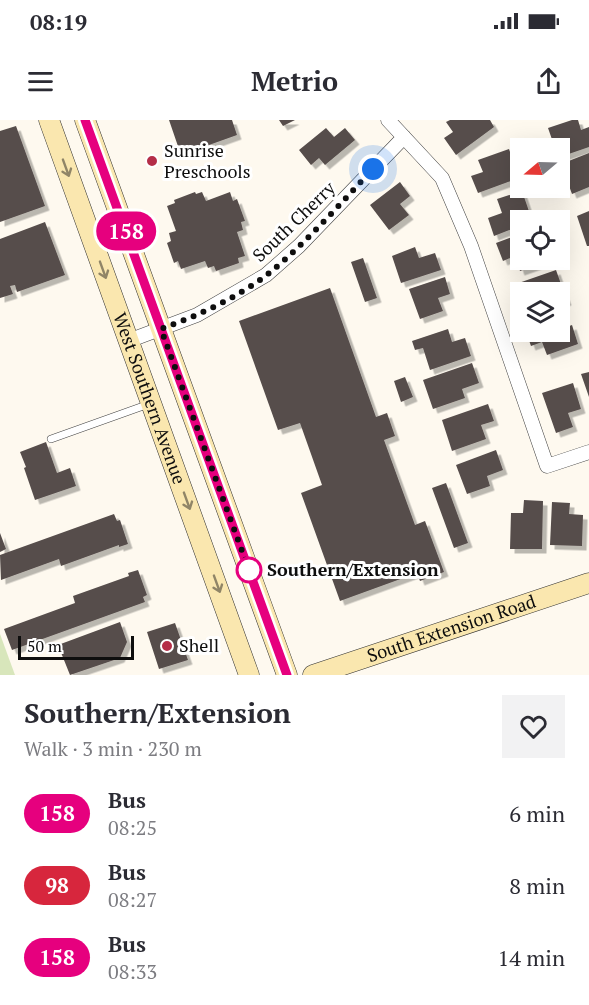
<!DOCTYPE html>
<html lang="en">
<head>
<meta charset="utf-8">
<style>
	body { margin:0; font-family:"PT Serif",serif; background:#f2f2f3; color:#2b2b33; height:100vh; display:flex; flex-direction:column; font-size:22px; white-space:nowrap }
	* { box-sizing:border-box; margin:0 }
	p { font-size:20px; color:#7c7c81 }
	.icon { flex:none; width:33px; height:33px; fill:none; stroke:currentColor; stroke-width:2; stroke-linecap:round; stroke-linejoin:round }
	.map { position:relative; height:555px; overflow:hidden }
	.drawer { display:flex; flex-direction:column; background:#fff; flex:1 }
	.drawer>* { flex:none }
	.badge { padding:0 12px; border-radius:20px; font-size:21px; line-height:39px }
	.needle { width:39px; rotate:251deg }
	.fabs { position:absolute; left:510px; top:18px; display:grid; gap:12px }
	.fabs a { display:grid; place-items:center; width:60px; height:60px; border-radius:0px; background:#fff; box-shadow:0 6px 24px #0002; font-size:30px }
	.scale { position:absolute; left:18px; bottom:15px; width:116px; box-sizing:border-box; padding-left:6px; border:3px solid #0e0e0e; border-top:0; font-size:16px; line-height:21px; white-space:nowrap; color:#0e0e0e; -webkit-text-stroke:4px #fff; paint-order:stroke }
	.you { position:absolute; width:30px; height:30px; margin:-15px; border:4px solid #fff; border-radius:50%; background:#1a73e8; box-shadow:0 0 0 9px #1a73e833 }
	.map>.badge { position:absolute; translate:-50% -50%; box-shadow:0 0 0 3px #fff }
	.round { display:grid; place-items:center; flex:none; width:63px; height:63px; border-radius:0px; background:#f2f2f3 }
	.overview { display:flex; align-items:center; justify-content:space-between; height:102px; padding:0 24px }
	h1 { font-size:28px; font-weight:700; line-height:45px }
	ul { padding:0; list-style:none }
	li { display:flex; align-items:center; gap:18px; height:72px; padding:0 24px }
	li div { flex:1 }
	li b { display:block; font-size:22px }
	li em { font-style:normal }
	li .badge { min-width:66px; font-weight:700; text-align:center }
	.status { display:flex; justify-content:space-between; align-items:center; height:42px; padding:0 30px; background:#fff; direction:ltr }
	.status svg { height:16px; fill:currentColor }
	header { display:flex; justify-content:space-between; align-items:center; height:78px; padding:0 24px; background:#fff; font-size:27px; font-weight:700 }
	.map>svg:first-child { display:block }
	.green { fill:#d8e6bb }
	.building { fill:#564d4b; filter:url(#shadow) }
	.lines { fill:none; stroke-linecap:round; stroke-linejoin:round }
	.lane-casing { stroke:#414141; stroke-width:8 }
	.street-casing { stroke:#414141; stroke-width:15 }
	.secondary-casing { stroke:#303030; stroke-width:21 }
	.lane { stroke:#fff; stroke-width:7 }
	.street { stroke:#fff; stroke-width:14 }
	.secondary { stroke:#fae7af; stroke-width:20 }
	.oneway { stroke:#908567 }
	.line-casing { stroke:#fff; stroke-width:14 }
	.line { stroke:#e6007e; stroke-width:9 }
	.walk { stroke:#0e0e0e; stroke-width:6; stroke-dasharray:0 10.8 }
	.poi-dot { fill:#b52e48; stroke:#fff; stroke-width:2 }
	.stop-dot { fill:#fff; stroke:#e6007e; stroke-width:3 }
	.labels { text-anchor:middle; stroke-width:6; stroke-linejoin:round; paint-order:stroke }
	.poi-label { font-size:18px; fill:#0e0e0e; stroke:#fff; text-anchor:start }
	.street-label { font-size:18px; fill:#0e0e0e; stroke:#fff }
	.stop-label { font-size:18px; font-weight:bold; fill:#0e0e0e; stroke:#fff; text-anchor:start }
</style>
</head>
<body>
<div class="status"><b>08:19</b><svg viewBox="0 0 49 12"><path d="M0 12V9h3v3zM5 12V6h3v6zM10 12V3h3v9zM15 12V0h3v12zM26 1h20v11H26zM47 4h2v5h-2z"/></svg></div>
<header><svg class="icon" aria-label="menu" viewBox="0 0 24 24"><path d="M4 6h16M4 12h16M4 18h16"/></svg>Metrio<svg class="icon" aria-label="share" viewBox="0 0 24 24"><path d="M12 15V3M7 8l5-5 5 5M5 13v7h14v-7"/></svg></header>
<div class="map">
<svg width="589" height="555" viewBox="0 0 589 555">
	<defs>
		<filter id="shadow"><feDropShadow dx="4.5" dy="4.5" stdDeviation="0" flood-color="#0004"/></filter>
	</defs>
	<rect width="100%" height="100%" fill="#fef9ef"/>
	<path class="green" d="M 0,514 L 15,555 L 0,555 Z"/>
	<path class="building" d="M 169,0 L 232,0 L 237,15 L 181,35 Z
		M 279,0 L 295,0 L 283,6 Z
		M 450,0 L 490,0 L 494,7 L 456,35 L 444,18 L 453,12 L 446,2 Z
		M 572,0 L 578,0 L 581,10 L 589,7 L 589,27 L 560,37 L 560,28 L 555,28 L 548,8 Z
		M 16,6 L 45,86 L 0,102 L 0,11 Z
		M 326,8 L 334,17 L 345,8 L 355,20 L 325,45 L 319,38 L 311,45 L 299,30 Z
		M 509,29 L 519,58 L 478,73 L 471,56 L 483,52 L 478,40 Z
		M 589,33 L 589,67 L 572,74 L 561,44 Z
		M 400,62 L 410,76 L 400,84 L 409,95 L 389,110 L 370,85 Z
		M 522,71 L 532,100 L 520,100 L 520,106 L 494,116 L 488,98 L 502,93 L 497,79 Z
		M 195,72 L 196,74 L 202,72 L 206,81 L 230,72 L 233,81 L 237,79 L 245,101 L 241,102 L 243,110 L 237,112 L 245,136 L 238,138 L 239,143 L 216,151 L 214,146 L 208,148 L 205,141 L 181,149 L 178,141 L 174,143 L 167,123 L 171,121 L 169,113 L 176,111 L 167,86 L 175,83 L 174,80 Z
		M 589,91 L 589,126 L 587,126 L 577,96 Z
		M 45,102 L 65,155 L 17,172 L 15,165 L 10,166 L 13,174 L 0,178 L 0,119 Z
		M 520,114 L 520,140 L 541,140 L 543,143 L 520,151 L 515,136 L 503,141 L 496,123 Z
		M 415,127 L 419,138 L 435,133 L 441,150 L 401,163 L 392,136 Z
		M 363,138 L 377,178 L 365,182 L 351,142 Z
		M 556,150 L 567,181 L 560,183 L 560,172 L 520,172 L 520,182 L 516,183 L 510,166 Z
		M 445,157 L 450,174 L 438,178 L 443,191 L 420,199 L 409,169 Z
		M 330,168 L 376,297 L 387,293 L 395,316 L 384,320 L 415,405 L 425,401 L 444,452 L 420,461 L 417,453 L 340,481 L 301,373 L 322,365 L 300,303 L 278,310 L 239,201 Z
		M 560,196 L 564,208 L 572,205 L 578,224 L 547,235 L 542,222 L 531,226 L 526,212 L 560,212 Z
		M 448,209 L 452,222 L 465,218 L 471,236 L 430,250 L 423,228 L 415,230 L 412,221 Z
		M 472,243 L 479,263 L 462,269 L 465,278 L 433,289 L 423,260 Z
		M 589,252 L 589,277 L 581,254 Z
		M 405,257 L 413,277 L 401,282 L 394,261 Z
		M 573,263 L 581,289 L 568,293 L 573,307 L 556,313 L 542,273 Z
		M 488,284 L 494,301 L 481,305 L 486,319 L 452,331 L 442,300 Z
		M 46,322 L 57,353 L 70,348 L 76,366 L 35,380 L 24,348 L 26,347 L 20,332 Z
		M 496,330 L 503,350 L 487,356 L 490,366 L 467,374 L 456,345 Z
		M 446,363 L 468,423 L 454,428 L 432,368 Z
		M 524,380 L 543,381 L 542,429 L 510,429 L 511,393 L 523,393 Z
		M 552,382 L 570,383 L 569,394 L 583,395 L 582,426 L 550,425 Z
		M 114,394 L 117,401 L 120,400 L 128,424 L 119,427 L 119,425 L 61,446 L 59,439 L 1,460 L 0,435 Z
		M 0,413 L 6,429 L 0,432 Z
		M 138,450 L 147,475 L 143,477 L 145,482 L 12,530 L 4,509 L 75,483 L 73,476 L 129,456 L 128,453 Z
		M 120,502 L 127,522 L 120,538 L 70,555 L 58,525 Z
		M 175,503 L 188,540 L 159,549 L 147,512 Z"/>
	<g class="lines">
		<defs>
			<path id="lane" d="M 51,319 L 149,284"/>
			<path id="street" d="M 388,0 L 442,58 L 471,126 L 547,346 L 589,332
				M 128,221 L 197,195 L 266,155 L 299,126 L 404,17"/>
			<g id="secondary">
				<path id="s1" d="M 49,0 L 249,555"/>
				<path d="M 85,0 L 287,555"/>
				<path id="s2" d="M 313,555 L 589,463"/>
			</g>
		</defs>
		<use href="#lane" class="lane-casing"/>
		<use href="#street" class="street-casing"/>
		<use href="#secondary" class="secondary-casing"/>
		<use href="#lane" class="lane"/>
		<use href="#street" class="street"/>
		<use href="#secondary" class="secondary"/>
	</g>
	<defs><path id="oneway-shaft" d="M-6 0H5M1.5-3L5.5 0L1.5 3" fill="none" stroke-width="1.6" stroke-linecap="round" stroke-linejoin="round" transform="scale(1.5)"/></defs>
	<g class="oneway">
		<use href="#oneway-shaft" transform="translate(66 48) rotate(70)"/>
		<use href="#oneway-shaft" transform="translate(103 150) rotate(70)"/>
		<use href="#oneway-shaft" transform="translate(187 381) rotate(70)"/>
		<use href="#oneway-shaft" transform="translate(217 464) rotate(70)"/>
	</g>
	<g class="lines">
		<defs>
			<path id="line" d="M 85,0 L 287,555"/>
		</defs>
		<use href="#line" class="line-casing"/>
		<use href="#line" class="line"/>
		<path class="walk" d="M 249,450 L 161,209 C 197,196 237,178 268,154 C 306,123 339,85 373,49"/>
	</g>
	<g class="poi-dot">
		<circle cx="152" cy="41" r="6"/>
		<circle cx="167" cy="526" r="6"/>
	</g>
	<circle class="stop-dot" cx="249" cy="450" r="12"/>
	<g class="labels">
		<g class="poi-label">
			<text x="164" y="37">Sunrise<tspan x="164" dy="21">Preschools</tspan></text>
			<text x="179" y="532">Shell</text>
		</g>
		<g class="street-label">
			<text transform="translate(294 102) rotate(-44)" y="6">South Cherry</text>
			<text dy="6" stroke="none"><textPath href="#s1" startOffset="296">West Southern Avenue</textPath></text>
			<text dy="6" stroke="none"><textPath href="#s2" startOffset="146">South Extension Road</textPath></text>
		</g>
		<g class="stop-label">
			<text x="267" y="456">Southern/Extension</text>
		</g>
	</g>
</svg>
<div class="fabs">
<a><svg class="needle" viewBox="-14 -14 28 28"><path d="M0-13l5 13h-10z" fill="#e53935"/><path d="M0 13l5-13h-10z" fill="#7c7c81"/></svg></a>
<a><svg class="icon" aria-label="locate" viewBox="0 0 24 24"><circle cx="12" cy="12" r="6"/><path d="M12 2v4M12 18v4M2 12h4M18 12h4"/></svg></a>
<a><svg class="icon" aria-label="layers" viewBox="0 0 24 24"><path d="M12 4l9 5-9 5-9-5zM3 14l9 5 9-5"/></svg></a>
</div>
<div class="scale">50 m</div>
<div class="you" style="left:373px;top:49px"></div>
<b class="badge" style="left:126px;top:111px;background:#e6007e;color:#fff">158</b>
</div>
<section class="drawer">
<div class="overview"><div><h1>Southern/Extension</h1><p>Walk · 3 min · 230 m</p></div><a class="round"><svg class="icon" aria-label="heart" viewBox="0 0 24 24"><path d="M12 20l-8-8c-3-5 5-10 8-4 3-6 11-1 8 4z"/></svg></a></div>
<ul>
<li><span class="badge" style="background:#e6007e;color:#fff">158</span><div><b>Bus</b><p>08:25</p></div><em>6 min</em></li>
<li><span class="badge" style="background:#d7263d;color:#fff">98</span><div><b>Bus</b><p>08:27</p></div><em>8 min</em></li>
<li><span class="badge" style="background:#e6007e;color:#fff">158</span><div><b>Bus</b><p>08:33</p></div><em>14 min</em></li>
</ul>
</section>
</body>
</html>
